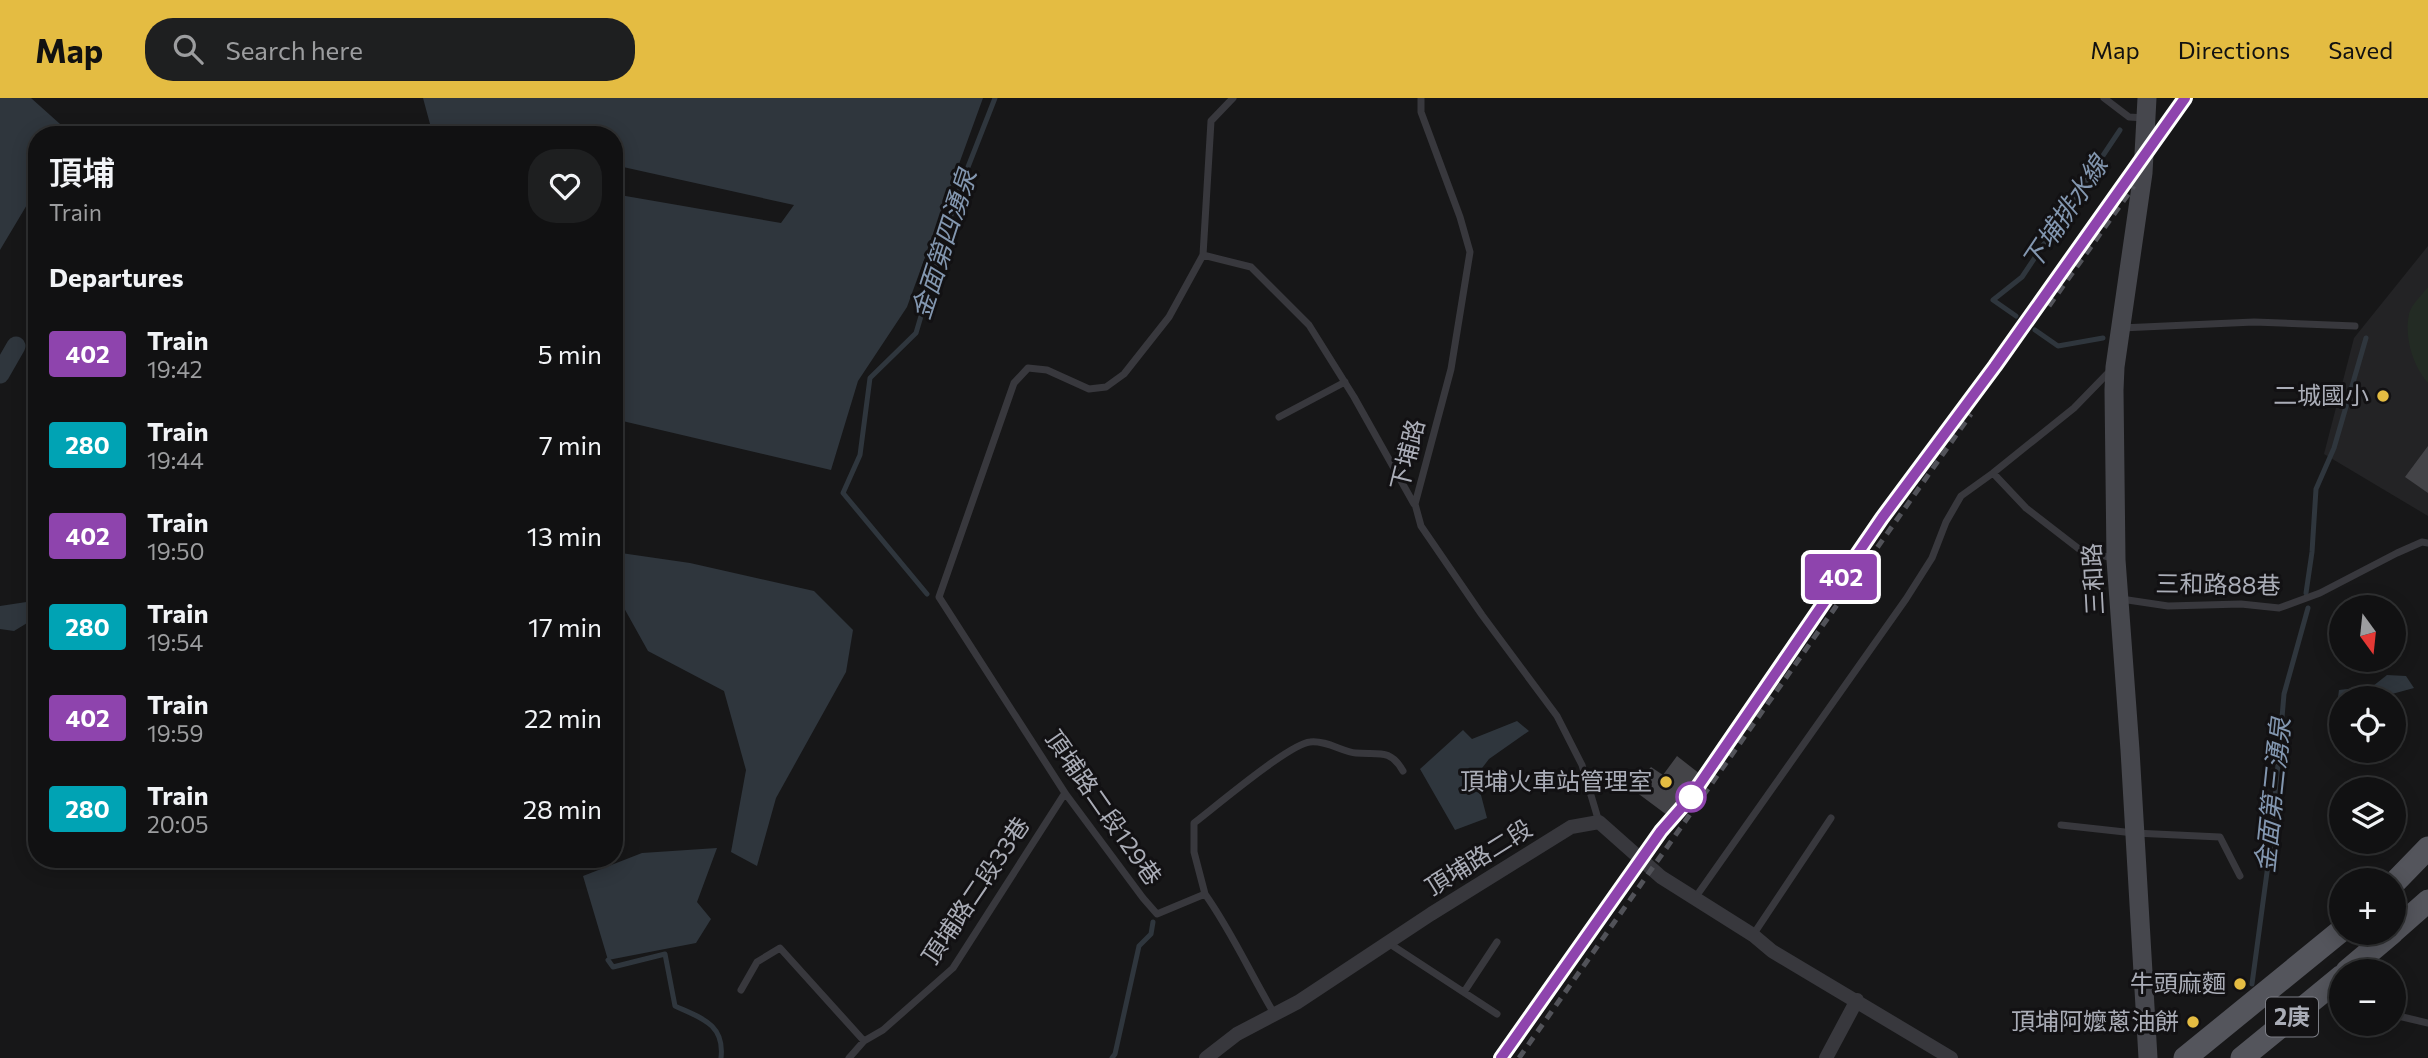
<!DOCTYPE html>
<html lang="en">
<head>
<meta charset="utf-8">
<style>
	body { margin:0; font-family:Commissioner,"Noto Sans TC",sans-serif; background:#1e1f20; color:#f1f3f6; height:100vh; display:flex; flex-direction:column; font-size:26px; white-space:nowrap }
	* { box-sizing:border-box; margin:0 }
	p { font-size:23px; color:#9c9d9f }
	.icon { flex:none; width:38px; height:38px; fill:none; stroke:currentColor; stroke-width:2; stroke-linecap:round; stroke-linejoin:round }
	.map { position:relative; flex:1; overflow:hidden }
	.panel { position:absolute; left:28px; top:28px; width:595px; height:742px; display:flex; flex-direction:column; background:#111112; border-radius:28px; box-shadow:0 4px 18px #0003,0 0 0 2px #303132 }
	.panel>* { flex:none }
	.badge { padding:0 14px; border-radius:5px; font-size:24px; line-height:46px }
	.needle { width:46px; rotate:165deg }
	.buttons { position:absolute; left:2329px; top:497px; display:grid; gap:14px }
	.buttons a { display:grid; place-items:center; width:77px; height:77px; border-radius:50%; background:#111112; box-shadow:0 4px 18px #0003,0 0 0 2px #303132; font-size:35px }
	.map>.badge { position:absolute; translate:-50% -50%; box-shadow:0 0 0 4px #fff }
	h2 { padding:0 21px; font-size:26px; line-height:63px }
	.round { display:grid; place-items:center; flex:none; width:74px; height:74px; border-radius:28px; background:#1e1f20 }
	.headline { display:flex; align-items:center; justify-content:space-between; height:119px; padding:0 21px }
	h1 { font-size:33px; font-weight:600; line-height:52px }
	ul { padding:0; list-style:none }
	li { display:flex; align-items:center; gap:21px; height:91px; padding:0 21px }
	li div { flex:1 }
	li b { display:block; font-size:26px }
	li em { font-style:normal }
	li .badge { min-width:77px; font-weight:700; text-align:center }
	header { display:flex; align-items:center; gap:42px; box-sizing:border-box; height:98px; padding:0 35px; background:#e4bc42; color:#111 }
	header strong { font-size:33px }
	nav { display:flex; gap:38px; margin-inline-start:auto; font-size:24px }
	.search { width:490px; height:63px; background:#1e1f20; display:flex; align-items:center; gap:18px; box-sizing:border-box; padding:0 24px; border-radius:28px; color:#9c9d9f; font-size:26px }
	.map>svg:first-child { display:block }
	.built { fill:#232325 }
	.green { fill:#232b24 }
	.water { fill:#2f363d }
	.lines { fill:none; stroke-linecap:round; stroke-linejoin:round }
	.stream { stroke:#2f363d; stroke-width:5 }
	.canal { stroke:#2f363d; stroke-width:19 }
	.building { fill:#444448 }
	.lane { stroke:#38383d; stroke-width:7 }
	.street { stroke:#38383d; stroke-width:14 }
	.secondary { stroke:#46474d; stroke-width:19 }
	.primary { stroke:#54555c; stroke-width:23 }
	.rail { stroke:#515258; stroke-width:5; stroke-dasharray:9 7; stroke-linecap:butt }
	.line-casing { stroke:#fff; stroke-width:16 }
	.line { stroke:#8e44ad; stroke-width:10 }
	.poi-dot { fill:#e4bc42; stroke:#121113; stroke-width:2.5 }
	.stop-dot { fill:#fff; stroke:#8e44ad; stroke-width:3.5 }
	.labels { text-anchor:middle; stroke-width:6; stroke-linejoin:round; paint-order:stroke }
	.shield { fill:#121113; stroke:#7c7e86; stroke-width:2 }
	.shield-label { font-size:23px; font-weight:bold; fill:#aaadb7 }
	.poi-label { font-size:24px; fill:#aaadb7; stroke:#121113; text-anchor:end }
	.street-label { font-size:24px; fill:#aaadb7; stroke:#121113 }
	.water-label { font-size:26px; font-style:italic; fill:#8397b0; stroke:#121113 }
</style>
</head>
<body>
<header>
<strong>Map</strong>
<div class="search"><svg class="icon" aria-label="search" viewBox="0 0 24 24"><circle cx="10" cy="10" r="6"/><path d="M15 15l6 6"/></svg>Search here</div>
<nav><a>Map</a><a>Directions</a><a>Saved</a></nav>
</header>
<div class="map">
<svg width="2428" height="960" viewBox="0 0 2428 960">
	<rect width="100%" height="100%" fill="#171718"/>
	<path class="built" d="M 2428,148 L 2428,418 L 2324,356 L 2354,240 Z"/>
	<path class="green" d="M 2428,189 L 2428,285 C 2413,268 2404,239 2409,216 C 2411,207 2422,197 2428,189 Z"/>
	<path class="water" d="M 0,0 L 31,0 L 69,34 L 68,37 L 37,37 L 37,90 L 0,152 Z
		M 423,0 L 983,0 L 907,209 L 858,283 L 831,372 L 614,321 L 614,96 L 781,125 L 794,107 L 614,67 L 614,37 L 479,37 L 430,26 Z
		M 614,454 L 690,465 L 814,493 L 853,532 L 846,574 L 776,700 L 757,768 L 731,754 L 746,672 L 724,593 L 648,553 L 614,492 Z
		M 37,497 L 37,519 L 14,533 L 0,531 L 0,508 L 33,503 Z
		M 2387,577 L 2406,578 L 2414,590 L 2392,596 L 2392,600 L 2342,600 L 2341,650 L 2332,643 L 2339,592 L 2373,588 Z
		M 1517,623 L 1529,633 L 1489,661 L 1476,678 L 1487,720 L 1455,732 L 1420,671 L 1463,632 L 1472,641 Z
		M 717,750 L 697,804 L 711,821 L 696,845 L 608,862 L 583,778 L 642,755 Z"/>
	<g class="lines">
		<path class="stream" d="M 2016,218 L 1993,202 L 2022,179 L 2120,32
			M 2035,232 L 2058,248 L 2103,240
			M 2306,495 L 2312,454 L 2316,391 L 2334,350 L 2366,240
			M 927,496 L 843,395 L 860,357 L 870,280 L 916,235 L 957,97 L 995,0
			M 608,862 L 613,869 L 665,856 L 675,908 C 701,920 725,926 721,960
			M 2252,886 L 2272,737 L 2284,596 L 2308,510
			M 1112,960 L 1115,956 L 1139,848 L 1151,836 L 1153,824"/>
		<path class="canal" d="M 0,276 L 16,248"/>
	</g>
	<path class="building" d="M 2428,348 L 2428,395 L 2405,379 Z
		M 1677,658 L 1700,676 L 1671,720 L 1632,691 L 1651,669 L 1663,677 Z"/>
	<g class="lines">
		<path class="lane" d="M 1233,0 L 1211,23 L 1203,157 L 1169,219 L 1124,276 L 1106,289 L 1089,291 L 1047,272 L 1028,270 L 1014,285 L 939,499 L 1065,695 L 1143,800 L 1157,816 L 1205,796 C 1232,834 1251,877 1275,917
			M 1421,0 L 1421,14 L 1460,119 L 1470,154 L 1451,271 L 1415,406 L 1421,428 L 1482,517 L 1557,618 L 1582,667 L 1599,724
			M 2104,0 L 2129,19 L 2145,20
			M 1203,157 L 1251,169 L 1309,227 L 1354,299 L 1414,406
			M 2121,230 L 2254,224 L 2355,228
			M 1279,319 L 1345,284
			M 1993,375 L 2026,410 L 2079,451 L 2115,461
			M 2121,501 L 2168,508 L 2241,506 L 2279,510 L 2320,495 L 2397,455 L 2422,444 L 2428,445
			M 2061,727 L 2134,735 L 2220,739 L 2240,778
			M 1205,796 L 1194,754 L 1194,725 C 1215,709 1289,646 1310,644 C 1326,642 1343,654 1356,655 C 1378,657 1390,650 1403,673
			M 1695,800 L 1906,501 L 1932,460 L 1946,424 L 1961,398 L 1993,375 L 2074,310 L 2109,274
			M 1753,837 L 1831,720
			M 1390,846 L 1497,916
			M 741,892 L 757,864 L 780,850 L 864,943
			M 1464,894 L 1497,844
			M 2324,897 L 2342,902
			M 2394,917 L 2428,925
			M 849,960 L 864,943 L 883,932 L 953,870 L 1065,695"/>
		<path class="street" d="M 1206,960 L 1237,936 L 1298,904 L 1431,816 L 1571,729 L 1599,724 L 1661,779 L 1753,837 L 1772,853 L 1951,960
			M 1826,960 L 1857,902"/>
		<path class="secondary" d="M 2147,0 L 2143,75 L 2115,269 L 2114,292 L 2116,462 L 2130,652 L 2148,960"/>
		<path class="primary" d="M 2394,785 L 2428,750
			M 2394,833 L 2428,803
			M 2347,873 L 2392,835
			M 2185,960 L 2342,832
			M 2242,960 L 2342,878"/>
		<path class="rail" d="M 2049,208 L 2134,88
			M 1501,960 L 1661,733 L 1690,700 L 1882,420 L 1995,268 L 2185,0
			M 1519,960 L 1971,316"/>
	</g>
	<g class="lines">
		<defs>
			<path id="line" d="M 1501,960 L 1661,733 L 1690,700 L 1882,420 L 1995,268 L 2185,0"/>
		</defs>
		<use href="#line" class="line-casing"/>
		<use href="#line" class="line"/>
	</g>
	<g class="poi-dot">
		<circle cx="2383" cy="298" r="7"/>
		<circle cx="1666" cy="684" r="7"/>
		<circle cx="2240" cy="886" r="7"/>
		<circle cx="2193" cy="924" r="7"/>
	</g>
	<circle class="stop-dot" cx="1691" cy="699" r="14"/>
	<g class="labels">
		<rect class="shield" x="2266" y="899.5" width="52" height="39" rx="5"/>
		<g class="shield-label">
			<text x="2292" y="927">2庚</text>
		</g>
		<g class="poi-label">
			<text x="2369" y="306">二城國小</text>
			<text x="1652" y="692">頂埔火車站管理室</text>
			<text x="2226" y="894">牛頭麻麵</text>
			<text x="2179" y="932">頂埔阿嬤蔥油餅</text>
		</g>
		<g class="street-label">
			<text transform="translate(1408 357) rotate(-76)" y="8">下埔路</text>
			<text transform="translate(2094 481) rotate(-93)" y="8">三和路</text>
			<text transform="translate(2218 487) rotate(1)" y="8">三和路88巷</text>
			<text transform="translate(1103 710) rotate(55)" y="8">頂埔路二段129巷</text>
			<text transform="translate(1479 760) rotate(-32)" y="8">頂埔路二段</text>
			<text transform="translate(976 793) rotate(-56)" y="8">頂埔路二段33巷</text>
		</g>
		<g class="water-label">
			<text transform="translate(2065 115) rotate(-56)" y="9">下埔排水線</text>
			<text transform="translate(944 146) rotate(-72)" y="9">金面第四湧泉</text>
			<text transform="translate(2273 697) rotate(-84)" y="9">金面第三湧泉</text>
		</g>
	</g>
</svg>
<div class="buttons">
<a><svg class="needle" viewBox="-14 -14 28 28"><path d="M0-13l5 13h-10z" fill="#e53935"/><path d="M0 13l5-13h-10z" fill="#9c9d9f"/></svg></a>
<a><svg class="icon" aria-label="locate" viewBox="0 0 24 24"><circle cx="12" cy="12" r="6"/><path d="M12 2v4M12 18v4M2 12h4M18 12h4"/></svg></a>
<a><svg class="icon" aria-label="layers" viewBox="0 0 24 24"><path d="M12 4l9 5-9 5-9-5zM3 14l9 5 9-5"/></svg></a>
<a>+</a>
<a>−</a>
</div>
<b class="badge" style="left:1841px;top:479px;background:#8e44ad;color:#fff">402</b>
<section class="panel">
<div class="headline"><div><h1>頂埔</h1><p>Train</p></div><a class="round"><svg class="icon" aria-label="heart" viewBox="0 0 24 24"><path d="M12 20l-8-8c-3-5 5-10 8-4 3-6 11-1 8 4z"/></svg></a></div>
<h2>Departures</h2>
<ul>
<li><span class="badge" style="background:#8e44ad;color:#fff">402</span><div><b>Train</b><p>19:42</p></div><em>5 min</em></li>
<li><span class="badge" style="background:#00a3b4;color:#fff">280</span><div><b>Train</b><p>19:44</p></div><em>7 min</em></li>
<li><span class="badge" style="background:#8e44ad;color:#fff">402</span><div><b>Train</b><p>19:50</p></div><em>13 min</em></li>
<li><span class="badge" style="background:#00a3b4;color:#fff">280</span><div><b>Train</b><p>19:54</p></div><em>17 min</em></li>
<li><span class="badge" style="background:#8e44ad;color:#fff">402</span><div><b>Train</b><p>19:59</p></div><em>22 min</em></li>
<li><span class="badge" style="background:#00a3b4;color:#fff">280</span><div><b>Train</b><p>20:05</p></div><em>28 min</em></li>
</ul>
</section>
</div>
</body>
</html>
